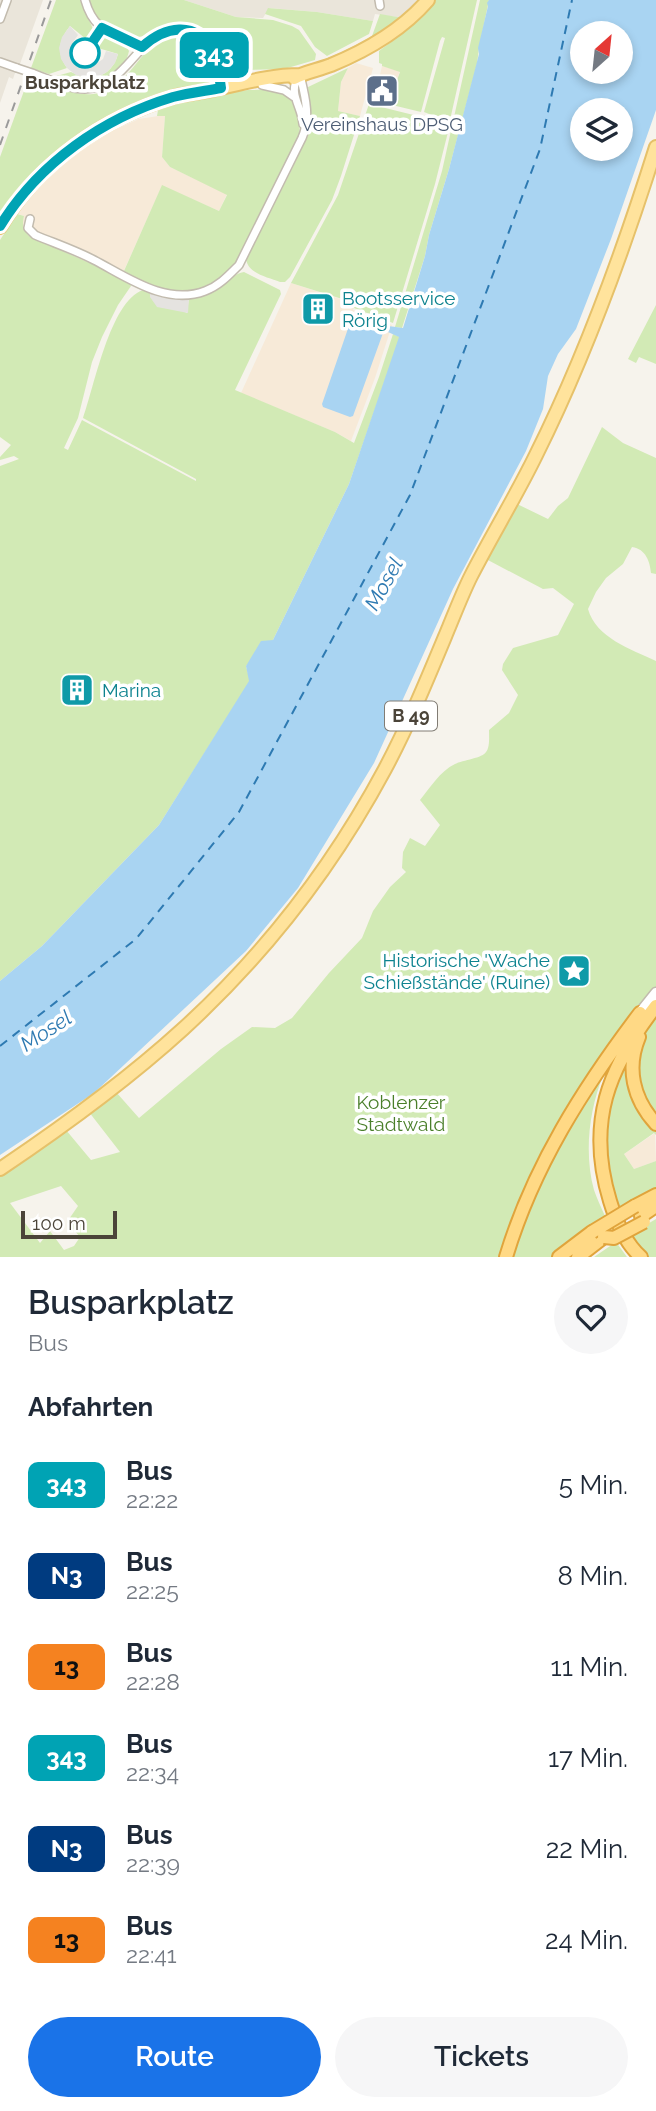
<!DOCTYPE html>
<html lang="de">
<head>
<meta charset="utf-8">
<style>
	body { margin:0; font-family:Raleway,sans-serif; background:#f6f6f7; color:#1f2937; height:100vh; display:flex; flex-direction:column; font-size:26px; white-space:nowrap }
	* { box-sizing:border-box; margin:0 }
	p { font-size:23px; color:#747a83 }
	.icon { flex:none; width:38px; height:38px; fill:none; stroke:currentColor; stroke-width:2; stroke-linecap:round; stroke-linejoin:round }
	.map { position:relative; height:1257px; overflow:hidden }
	.panel { display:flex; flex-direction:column; background:#fff; flex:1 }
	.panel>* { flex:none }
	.badge { padding:0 14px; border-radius:10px; font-size:24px; line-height:46px }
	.needle { width:46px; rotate:27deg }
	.buttons { position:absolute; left:570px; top:21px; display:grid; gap:14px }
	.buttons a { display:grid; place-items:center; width:63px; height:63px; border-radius:50%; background:#fff; box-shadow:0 4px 10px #0003; font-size:35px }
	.scale { position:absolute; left:21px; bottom:18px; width:96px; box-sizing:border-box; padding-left:7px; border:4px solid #4b4439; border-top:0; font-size:19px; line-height:24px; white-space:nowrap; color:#4b4439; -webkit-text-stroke:5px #fff; paint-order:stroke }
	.map>.badge { position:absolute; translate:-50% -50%; box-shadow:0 0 0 4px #fff }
	h2 { padding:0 28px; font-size:26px; line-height:63px }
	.round { display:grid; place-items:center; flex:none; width:74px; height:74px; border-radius:37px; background:#f6f6f7 }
	.head { display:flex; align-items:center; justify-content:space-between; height:119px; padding:0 28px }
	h1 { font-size:33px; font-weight:600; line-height:52px }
	.action { display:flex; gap:14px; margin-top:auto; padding:14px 28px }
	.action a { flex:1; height:80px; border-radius:42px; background:#1a73e8; color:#fff; font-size:28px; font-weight:600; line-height:80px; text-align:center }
	.action a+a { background:#f6f6f7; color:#1f2937 }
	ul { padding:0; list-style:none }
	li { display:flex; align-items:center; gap:21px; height:91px; padding:0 28px }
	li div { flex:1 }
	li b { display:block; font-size:26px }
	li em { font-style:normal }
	li .badge { min-width:77px; font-weight:700; text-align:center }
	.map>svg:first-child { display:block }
	.residential { fill:#eae5da }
	.commercial { fill:#f7ead8 }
	.green { fill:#d2eab5; fill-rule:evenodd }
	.parking { fill:#e5e3e0 }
	.water { fill:#a9d4f2; fill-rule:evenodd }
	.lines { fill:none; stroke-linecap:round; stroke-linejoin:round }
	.ferry { stroke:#2e7ab2; stroke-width:2; stroke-dasharray:9 7; stroke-linecap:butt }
	.minor-casing { stroke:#c2bbae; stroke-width:10 }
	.tertiary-casing { stroke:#c2bbae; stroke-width:13 }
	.primary-casing { stroke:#e6c16a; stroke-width:16 }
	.trunk-casing { stroke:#e0a43c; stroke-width:16 }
	.minor { stroke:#fff; stroke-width:7 }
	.tertiary { stroke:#fff; stroke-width:10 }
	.primary { stroke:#ffe39c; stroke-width:12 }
	.trunk { stroke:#ffd985; stroke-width:12 }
	.rail { stroke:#9a9a9a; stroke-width:2; stroke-dasharray:9 9; stroke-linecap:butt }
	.minor-bridge-casing { stroke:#c2bbae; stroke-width:10; stroke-linecap:butt }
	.trunk-bridge-casing { stroke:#e0a43c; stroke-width:16; stroke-linecap:butt }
	.minor-bridge { stroke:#fff; stroke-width:7 }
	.trunk-bridge { stroke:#ffd985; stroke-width:12 }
	.line-casing { stroke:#fff; stroke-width:16 }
	.line { stroke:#00a3b4; stroke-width:10 }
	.stop-dot { fill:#fff; stroke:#00a3b4; stroke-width:3.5 }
	.labels { text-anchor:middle; stroke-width:7; stroke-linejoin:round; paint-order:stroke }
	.shield { fill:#fff; stroke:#817c74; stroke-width:2 }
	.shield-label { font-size:18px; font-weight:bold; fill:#4b4439 }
	.stop-label { font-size:19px; font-weight:bold; fill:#4b4439; stroke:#fff }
	.service-label { font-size:19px; fill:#4e5e75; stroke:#fff }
	.culture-label { font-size:19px; fill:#0d838f; stroke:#fff; text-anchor:start }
	.park-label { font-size:19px; fill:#4a7f2a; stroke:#fff }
	.water-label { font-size:21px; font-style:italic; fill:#2e7ab2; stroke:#fff }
</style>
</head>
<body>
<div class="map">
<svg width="656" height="1257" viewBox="0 0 656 1257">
	<rect width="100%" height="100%" fill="#f6f3ec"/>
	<path class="residential" d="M 0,0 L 43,0 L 20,64 L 18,64 L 13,79 L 9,77 L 0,103 Z
		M 184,0 L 421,0 L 403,18 L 375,14 L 373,21 L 317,12 L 269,8 L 263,18 L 236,17 Z"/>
	<path class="commercial" d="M 356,63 L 373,68 L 360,116 L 338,111 L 341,82 L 348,68 Z
		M 382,66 L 400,71 L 388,104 L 374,101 Z
		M 165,115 L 162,157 L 170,167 L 227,194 L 219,211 L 162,186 L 121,277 L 35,239 L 24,231 L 22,223 L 24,216 L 17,214 L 33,193 L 68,159 L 114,130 L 139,119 Z
		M 291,283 L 356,304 L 353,310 L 392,325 L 375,378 L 351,441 L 335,432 L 241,393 Z
		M 655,1133 L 656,1161 L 634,1169 L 624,1154 Z"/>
	<path class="green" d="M 56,0 L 80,0 L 94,31 L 92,36 L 86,39 L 70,26 C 59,40 56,52 67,68 L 49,74 L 31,68 Z
		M 89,0 L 184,0 L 236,17 L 273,20 L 292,26 L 299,30 L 316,54 L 315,60 L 284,69 L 241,70 L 236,68 C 225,53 218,35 200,27 C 173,15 166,30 143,36 C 120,43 94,21 89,0 Z
		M 436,0 L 477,0 L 450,120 L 447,121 L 424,112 L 445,38 L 442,37 L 440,41 L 421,112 L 388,104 L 400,72 L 382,66 L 382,64 L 379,63 L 379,51 L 403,33 Z
		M 480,0 L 489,0 L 479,48 L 477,64 L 449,169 L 429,235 L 425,256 L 402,328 L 395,327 L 442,171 Z
		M 268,8 L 317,12 L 373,21 L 369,34 L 327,56 L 315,47 L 301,26 L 265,14 Z
		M 380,14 L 403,18 C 367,43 330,65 285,71 C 317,64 345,52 372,36 Z
		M 177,35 C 181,35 185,35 189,36 C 206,41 222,66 211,82 C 199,87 186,87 174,92 C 98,120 47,147 0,216 L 0,157 L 29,77 C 49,84 72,96 93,94 C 125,92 136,54 161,40 C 166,37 172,36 177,35 Z
		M 101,37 C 110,36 125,42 129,51 C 125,72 101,88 79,85 C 70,84 61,80 53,77 L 71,72 C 91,83 112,77 118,54 L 98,48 L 98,40 Z
		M 348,68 L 341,82 L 338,111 L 360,116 L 341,176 L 332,200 L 290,277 L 285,282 L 280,282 C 268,277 248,274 246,259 L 290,173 L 309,133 L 311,120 L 308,87 Z
		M 248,90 C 258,90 272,89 281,92 C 300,98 302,125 298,141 C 284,168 270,195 256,222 C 248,238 242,257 231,270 C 201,307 158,291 124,271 L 162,185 L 219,211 L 227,195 L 170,167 L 162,157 L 165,116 L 157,116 L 158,110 L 177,104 L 222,96 L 226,93 Z
		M 369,104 L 450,124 L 435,184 L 393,323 L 354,308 L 355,303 L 291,283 L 338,195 Z
		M 17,214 L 24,216 C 22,225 23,229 29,236 L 121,277 L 129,281 L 131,286 L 118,305 L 102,337 L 92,362 L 78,418 L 64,448 L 68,450 L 82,420 L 196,481 L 196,479 L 83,418 C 94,388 110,301 143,290 L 187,313 L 189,298 C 202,296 214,294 224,285 C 231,280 235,273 244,272 L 280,290 L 281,294 L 279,298 L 235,390 L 335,432 L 354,443 L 379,377 L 393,334 L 400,337 L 349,484 L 273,640 L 246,666 L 250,681 L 159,825 L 42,946 L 0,981 L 0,466 L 19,459 L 14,456 L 0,460 L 0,457 L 11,445 L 0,437 L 0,240 Z
		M 656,305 L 656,364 L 639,357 L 636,363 L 628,359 Z
		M 602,427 L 623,443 L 656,458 L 656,574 L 651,573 C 650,562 646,549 632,547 L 623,564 L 606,578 L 596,592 L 588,609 C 596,638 631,649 656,661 L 656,988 L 619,1035 L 585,1085 L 582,1085 L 574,1097 L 502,1257 L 0,1257 L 0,1174 L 66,1130 L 91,1160 L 120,1152 L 89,1112 L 116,1092 L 139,1118 L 221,1049 L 252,1027 L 275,1028 L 292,1018 L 329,973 L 362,938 L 373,911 L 390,887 L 406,872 L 402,868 L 403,852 L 410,838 L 425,846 L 440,825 L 420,800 C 430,788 440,771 455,764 C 463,760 483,758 486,752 C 490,747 489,737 489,730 L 509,713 L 518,695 L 502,670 L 503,664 L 513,648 L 558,635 L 574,604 L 553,588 L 543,589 L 486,559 L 515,503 L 548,519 L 558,506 L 568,498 ZM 61,1186 L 78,1206 L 67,1222 L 80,1237 L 74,1246 L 64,1250 L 50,1231 L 40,1243 L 10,1203 Z
		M 656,1012 L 656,1117 C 631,1082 633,1048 656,1012 Z
		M 624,1056 L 656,1128 L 656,1135 L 654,1133 L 624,1154 L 634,1169 L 656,1161 L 656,1188 L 615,1209 L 603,1153 L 605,1115 Z
		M 601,1075 L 603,1076 C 589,1110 584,1154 594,1190 C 597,1199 601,1207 605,1216 L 553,1257 L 509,1257 L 528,1205 L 564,1134 Z
		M 656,1219 L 656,1257 L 645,1257 L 627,1236 Z
		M 616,1242 L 627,1257 L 594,1257 Z"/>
	<path class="parking" d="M 70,26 L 78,35 L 73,42 L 72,50 L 74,56 L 80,63 L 88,65 L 96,64 L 103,59 L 106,51 L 118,54 L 115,63 L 107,72 L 98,77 L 87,78 L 76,75 L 67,68 L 61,59 L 59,48 L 62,37 Z
		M 150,292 L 176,298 L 189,298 L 188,313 L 157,307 L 150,297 Z"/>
	<path class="water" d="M 489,0 L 656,0 L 656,110 L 611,239 L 576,329 L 558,354 L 548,376 L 543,409 L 526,451 L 453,589 L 374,763 L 298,888 L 246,951 L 94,1093 L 0,1155 L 0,981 L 42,946 L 159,825 L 249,681 L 246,666 L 261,641 L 273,640 L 349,484 L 399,337 L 388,332 L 383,333 L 353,416 L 350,417 L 323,407 L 322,404 L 352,317 L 355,316 L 381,325 L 403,328 L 425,256 L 429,235 L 449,169 L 479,54 L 478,48 L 488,6 L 487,3 ZM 583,33 L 621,33 L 621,72 L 583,72 ZM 583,110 L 621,110 L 621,149 L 583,149 Z"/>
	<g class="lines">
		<path class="ferry" d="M 0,1046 L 136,939 L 239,812 L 410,495 L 540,149 L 572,0"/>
		<defs>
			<path id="minor" d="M 85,0 C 95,36 116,31 142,47
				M 379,0 L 380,6
				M 0,19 L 7,0
				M 203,39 C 217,53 218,70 221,88
				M 0,62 L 17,68
				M 32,73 C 49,79 67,89 85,89 C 132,88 142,14 193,32 C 219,40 216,51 231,68 C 236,74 243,76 250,79
				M 299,76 C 287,93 302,106 303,124
				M 262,85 L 284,90 L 294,97
				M 30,219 L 28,228 L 35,235 C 54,243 75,250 94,260 C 127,277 166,306 205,291 C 219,286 229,275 239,265 L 302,138 C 311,117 305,96 300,75"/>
			<path id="tertiary" d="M 640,1013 L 656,993"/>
			<path id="primary" d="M 294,78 C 305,72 318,70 331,65 C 365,51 403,29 428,0
				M 0,227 C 38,163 103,118 173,97 C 189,93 205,92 221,88 C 247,82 273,75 300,75
				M 0,1169 C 64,1126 126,1081 183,1029 C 264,955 333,866 385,769 C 409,724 429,675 449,627 C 456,610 463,592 471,576 C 492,535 516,496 536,455 C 585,357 623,252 656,147"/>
			<path id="trunk" d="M 639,1037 C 626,1068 633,1099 656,1124
				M 635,1206 L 656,1195
				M 641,1216 L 656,1206
				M 506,1257 C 533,1167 583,1088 640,1013
				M 559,1257 L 592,1232
				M 578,1257 L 604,1237
				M 641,1257 C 625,1243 616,1221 610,1201 C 586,1123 608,1068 656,1006"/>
		</defs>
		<use href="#minor" class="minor-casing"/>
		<use href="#tertiary" class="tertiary-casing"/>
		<use href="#primary" class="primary-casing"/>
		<use href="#trunk" class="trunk-casing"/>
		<use href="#minor" class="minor"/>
		<use href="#tertiary" class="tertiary"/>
		<use href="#primary" class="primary"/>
		<use href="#trunk" class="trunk"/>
		<path class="rail" d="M 0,145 L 51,0"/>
		<defs>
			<path id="minor-bridge" d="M 17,68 L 32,73"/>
			<path id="trunk-bridge" d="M 592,1232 L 635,1206
				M 604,1237 L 614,1238 L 644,1222"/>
		</defs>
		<use href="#minor-bridge" class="minor-bridge-casing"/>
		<use href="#trunk-bridge" class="trunk-bridge-casing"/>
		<use href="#minor-bridge" class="minor-bridge"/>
		<use href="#trunk-bridge" class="trunk-bridge"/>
	</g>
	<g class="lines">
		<defs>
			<path id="line" d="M 0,226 C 39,163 103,118 173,97 C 189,93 205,91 221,88 C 219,75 218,62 212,51 C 196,19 164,27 142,47 L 102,28 L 85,53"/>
		</defs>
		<use href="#line" class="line-casing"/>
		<use href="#line" class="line"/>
	</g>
	<defs>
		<symbol id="civic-square" viewBox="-11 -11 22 22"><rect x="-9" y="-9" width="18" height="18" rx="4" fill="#5c6f8a" stroke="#fff"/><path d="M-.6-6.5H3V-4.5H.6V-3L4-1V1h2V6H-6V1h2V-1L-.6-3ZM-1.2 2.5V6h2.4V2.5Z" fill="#fff"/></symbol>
		<symbol id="building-square" viewBox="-11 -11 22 22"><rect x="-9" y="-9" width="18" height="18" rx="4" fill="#0f9aa8" stroke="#fff"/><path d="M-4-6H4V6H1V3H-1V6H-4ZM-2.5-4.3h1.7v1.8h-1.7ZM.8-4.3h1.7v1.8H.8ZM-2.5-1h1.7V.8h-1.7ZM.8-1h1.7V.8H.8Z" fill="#fff"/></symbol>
		<symbol id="sight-square" viewBox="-11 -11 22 22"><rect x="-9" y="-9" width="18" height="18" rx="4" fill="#0f9aa8" stroke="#fff"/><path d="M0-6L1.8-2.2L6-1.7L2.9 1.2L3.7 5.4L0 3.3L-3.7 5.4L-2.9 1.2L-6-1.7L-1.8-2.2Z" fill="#fff"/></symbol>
	</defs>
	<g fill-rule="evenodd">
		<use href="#civic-square" x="363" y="72" width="38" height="38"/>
		<use href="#building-square" x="299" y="290" width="38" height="38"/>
		<use href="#building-square" x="58" y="671" width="38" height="38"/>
		<use href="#sight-square" x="555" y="952" width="38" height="38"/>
	</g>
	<circle class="stop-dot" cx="85" cy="53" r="14"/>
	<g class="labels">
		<rect class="shield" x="385" y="701.5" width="52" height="29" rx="5"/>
		<g class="shield-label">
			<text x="411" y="722">B 49</text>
		</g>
		<g class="stop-label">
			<text x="85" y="89">Busparkplatz</text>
		</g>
		<g class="service-label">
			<text x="382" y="131">Vereinshaus DPSG</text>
		</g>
		<g class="culture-label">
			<text x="342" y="305">Bootsservice<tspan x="342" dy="22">Rörig</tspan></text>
			<text x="102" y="697">Marina</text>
			<text x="550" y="967" text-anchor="end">Historische 'Wache<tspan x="550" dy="22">Schießstände' (Ruine)</tspan></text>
		</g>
		<g class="park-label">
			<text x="401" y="1109">Koblenzer<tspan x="401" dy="22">Stadtwald</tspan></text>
		</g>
		<g class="water-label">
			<text transform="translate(384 584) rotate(-61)" y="7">Mosel</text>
			<text transform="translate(46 1031) rotate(-33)" y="7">Mosel</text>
		</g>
	</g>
</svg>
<div class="buttons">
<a><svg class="needle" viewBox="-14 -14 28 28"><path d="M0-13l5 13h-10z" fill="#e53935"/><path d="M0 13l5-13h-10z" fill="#747a83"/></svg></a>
<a><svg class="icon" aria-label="layers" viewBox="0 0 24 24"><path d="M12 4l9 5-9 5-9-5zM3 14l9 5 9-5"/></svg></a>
</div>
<div class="scale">100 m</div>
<b class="badge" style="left:214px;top:55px;background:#00a3b4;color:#fff">343</b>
</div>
<section class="panel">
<div class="head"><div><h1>Busparkplatz</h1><p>Bus</p></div><a class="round"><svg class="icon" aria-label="heart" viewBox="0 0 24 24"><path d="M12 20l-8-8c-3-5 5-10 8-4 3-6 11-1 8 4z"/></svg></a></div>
<h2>Abfahrten</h2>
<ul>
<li><span class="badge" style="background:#00a3b4;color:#fff">343</span><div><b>Bus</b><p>22:22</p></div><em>5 Min.</em></li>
<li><span class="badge" style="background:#003b80;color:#fff">N3</span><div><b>Bus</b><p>22:25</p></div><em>8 Min.</em></li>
<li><span class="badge" style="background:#f58220;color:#111">13</span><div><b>Bus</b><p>22:28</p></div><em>11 Min.</em></li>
<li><span class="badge" style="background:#00a3b4;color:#fff">343</span><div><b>Bus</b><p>22:34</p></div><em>17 Min.</em></li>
<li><span class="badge" style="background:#003b80;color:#fff">N3</span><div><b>Bus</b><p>22:39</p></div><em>22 Min.</em></li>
<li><span class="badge" style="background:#f58220;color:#111">13</span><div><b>Bus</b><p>22:41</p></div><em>24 Min.</em></li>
</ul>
<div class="action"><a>Route</a><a>Tickets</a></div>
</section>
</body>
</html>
